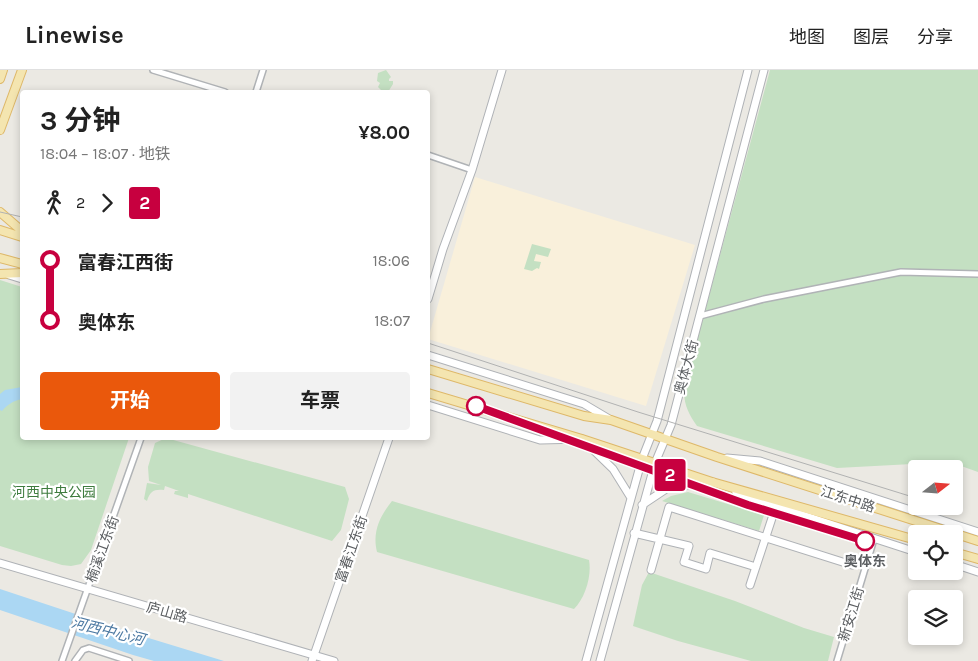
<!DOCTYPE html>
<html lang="zh">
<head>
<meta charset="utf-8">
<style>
	body { margin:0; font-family:Karla,"Noto Sans SC",sans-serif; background:#f2f2f2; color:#222; height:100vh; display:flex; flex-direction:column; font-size:19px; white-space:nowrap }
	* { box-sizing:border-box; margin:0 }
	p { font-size:16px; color:#767676 }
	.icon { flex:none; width:28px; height:28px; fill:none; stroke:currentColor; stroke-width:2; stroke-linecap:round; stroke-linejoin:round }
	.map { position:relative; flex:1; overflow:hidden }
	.sheet { position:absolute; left:20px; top:20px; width:410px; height:350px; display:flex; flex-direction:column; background:#fff; border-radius:5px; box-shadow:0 2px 8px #0003 }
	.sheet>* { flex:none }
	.badge { padding:0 10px; border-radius:4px; font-size:18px; line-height:32px }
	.needle { width:32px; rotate:73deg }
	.tools { position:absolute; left:908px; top:390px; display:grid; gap:10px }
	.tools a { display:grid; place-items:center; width:55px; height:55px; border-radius:5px; background:#fff; box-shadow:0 2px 8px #0003; font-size:25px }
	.map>.badge { position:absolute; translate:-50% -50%; box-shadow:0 0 0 2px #fff }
	.legs { display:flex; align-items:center; gap:8px; height:55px; padding:0 20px; font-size:16px }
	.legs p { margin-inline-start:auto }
	.summary { display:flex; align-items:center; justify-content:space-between; height:85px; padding:0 20px }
	h1 { font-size:28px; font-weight:700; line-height:38px }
	.cta { display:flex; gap:10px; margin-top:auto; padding:10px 20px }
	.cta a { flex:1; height:58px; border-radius:5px; background:#ea580c; color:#fff; font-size:20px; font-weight:700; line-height:58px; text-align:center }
	.cta a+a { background:#f2f2f2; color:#222 }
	ul { padding:0 20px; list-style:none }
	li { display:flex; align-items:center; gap:18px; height:60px; font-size:19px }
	li i { display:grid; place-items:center; width:8px; height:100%; margin:0 6px; background:currentColor }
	li i::after { content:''; width:12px; height:12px; margin:-6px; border:4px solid; border-radius:50%; background:#fff }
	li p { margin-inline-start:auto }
	li:first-child i { background:linear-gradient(#0000 50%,currentColor 0) }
	li:last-child i { background:linear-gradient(currentColor 50%,#0000 0) }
	header { display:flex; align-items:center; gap:30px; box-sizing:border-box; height:70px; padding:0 25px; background:#fff; border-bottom:1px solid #e0e0e0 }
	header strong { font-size:24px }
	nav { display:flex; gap:28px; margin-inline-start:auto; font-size:18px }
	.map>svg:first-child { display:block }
	.commercial { fill:#f9f0db }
	.green { fill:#c4e0c2 }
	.water { fill:#abd7f3 }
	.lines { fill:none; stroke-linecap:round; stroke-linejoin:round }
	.street-casing { stroke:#b0b3b6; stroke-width:8 }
	.secondary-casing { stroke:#afb2b6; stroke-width:9 }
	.primary-casing { stroke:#deb869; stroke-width:10 }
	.street { stroke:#fff; stroke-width:5 }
	.secondary { stroke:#fff; stroke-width:7 }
	.primary { stroke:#f4e5b0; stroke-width:8 }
	.tram { stroke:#b1b2b2; stroke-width:1 }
	.line-1-casing { stroke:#fff; stroke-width:11 }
	.line-1 { stroke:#c7003f; stroke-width:8 }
	.stop-1-dot { fill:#fff; stroke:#c7003f; stroke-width:2.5 }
	.labels { text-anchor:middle; stroke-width:4.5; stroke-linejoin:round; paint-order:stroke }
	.street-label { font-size:14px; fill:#5b5e61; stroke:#fff }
	.park-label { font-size:14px; fill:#3f7c3f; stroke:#fff }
	.stop-label { font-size:14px; font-weight:bold; fill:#5b5e61; stroke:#fff }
	.water-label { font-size:15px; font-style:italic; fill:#4c79a2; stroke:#fff }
</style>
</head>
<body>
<header>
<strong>Linewise</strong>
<nav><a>地图</a><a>图层</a><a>分享</a></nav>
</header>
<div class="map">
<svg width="978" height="591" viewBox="0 0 978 591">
	<rect width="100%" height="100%" fill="#ebe9e3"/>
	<path class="commercial" d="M 475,107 L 695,175 L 646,336 L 428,269 Z"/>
	<path class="green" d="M 386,0 L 391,7 L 389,9 L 389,11 L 393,11 L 393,14 L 388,22 L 382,21 L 378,17 L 380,13 L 377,11 L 378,3 Z
		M 770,0 L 978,0 L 978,402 L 950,392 L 837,398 L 697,356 C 688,343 682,331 685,315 Z
		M 532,174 L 551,179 L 548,187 L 536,184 L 534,191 L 541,192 L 539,199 L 537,198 L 532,201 L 524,199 Z
		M 0,210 L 22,217 L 22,368 L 129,368 L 91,480 L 81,494 L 71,496 L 62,495 L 0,476 Z
		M 166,368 L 345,417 L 349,429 L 341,460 L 332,471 L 188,424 L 188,428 L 174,424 L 175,421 L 179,421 L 165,416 L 164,420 C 154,419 150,421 147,431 L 144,429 L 147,413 L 161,415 L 149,411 L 148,397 L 155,373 Z
		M 688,422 L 764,445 L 759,461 L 662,431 L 671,426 Z
		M 392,431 L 589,490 C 592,506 585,528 574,539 L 377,482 C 372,462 380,446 392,431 Z
		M 649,502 L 735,531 L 804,558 L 834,567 L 828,591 L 751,591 L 678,571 L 633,556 L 642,515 Z"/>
	<path class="water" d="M 22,317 L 22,329 C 13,331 8,334 2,341 L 0,340 L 0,324 L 5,320 Z
		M 0,519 L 142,566 L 224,591 L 154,591 L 133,585 L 0,540 Z"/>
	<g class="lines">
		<defs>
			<path id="street" d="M 153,0 L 225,22
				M 256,22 L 263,0
				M 428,85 L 472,100
				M 700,246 L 764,229 L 901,202 L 978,204
				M 62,591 L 141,368
				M 75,591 L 83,580 L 89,578 L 129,591
				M 837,591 L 874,469"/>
			<path id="secondary" d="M 9,205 L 22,209
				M 428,229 L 443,179 L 472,100 L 502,0
				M 428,285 L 584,334 L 611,350
				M 428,335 L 540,370 L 582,369 L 613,399 L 631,428
				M 727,388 L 760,391 L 978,462
				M 736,422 L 753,429 L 916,482
				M 642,435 L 669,417 L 713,412
				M 634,463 L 689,476 L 684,492 L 706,499 L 710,483 L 756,497
				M 0,493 L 334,591
				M 954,494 L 978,502
				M 651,500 L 669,437 L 852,495
				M 750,515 L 773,445
				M 312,591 L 389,368
				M 586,591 L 642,389 L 657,351 L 748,0
				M 600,591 L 655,393 L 671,355 L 764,0"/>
			<path id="primary" d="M 0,9 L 3,0
				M 0,60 L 22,0
				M 0,142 L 22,161
				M 0,160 L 22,167
				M 0,188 L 22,194
				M 0,204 L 22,203
				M 428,299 L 584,346 L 611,350 L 717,387 L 978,471
				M 428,323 L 582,369 L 712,412 L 916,470
				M 954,482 L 978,489"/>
		</defs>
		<use href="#street" class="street-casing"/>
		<use href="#secondary" class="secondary-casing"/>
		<use href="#primary" class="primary-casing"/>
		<use href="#street" class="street"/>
		<use href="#secondary" class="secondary"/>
		<use href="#primary" class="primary"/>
		<path class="tram" d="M 0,142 L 22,147
			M 428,273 L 638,342 L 916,428"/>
	</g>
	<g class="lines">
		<defs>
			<path id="line-1" d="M 476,336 L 748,435 L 865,471"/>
		</defs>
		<use href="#line-1" class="line-1-casing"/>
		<use href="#line-1" class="line-1"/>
	</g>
	<g class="stop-1-dot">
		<circle cx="476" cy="336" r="9"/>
		<circle cx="865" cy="471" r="9"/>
	</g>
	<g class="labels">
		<g class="street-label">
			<text transform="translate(686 297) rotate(-75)" y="5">奥体大街</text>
			<text transform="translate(848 429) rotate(18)" y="5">江东中路</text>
			<text transform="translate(102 479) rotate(-70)" y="5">楠溪江东街</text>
			<text transform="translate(351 479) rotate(-71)" y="5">富春江东街</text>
			<text transform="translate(167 542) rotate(16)" y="5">庐山路</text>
			<text transform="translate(851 544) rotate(-73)" y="5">新安江街</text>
		</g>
		<g class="park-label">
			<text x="54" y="427">河西中央公园</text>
		</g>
		<g class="stop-label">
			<text x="865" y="496">奥体东</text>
		</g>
		<g class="water-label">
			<text transform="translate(108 561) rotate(14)" y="5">河西中心河</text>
		</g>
	</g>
</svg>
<div class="tools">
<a><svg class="needle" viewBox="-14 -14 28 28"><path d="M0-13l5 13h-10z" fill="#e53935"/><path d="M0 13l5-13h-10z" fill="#767676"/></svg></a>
<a><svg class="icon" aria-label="locate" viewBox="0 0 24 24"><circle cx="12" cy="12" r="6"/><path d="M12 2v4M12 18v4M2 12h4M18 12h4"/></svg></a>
<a><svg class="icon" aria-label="layers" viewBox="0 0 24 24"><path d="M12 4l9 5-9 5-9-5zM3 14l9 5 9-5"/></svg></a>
</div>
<b class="badge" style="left:670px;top:405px;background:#c7003f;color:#fff">2</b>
<section class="sheet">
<div class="summary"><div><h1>3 分钟</h1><p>18:04 – 18:07 · 地铁</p></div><b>¥8.00</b></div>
<div class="legs"><svg class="icon" aria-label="walk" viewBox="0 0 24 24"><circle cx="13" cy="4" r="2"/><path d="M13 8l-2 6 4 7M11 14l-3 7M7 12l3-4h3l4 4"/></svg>2<svg class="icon" aria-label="forward" viewBox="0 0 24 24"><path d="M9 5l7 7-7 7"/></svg><b class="badge" style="background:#c7003f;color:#fff">2</b></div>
<ul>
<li><i style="color:#c7003f"></i><b>富春江西街</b><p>18:06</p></li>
<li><i style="color:#c7003f"></i><b>奥体东</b><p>18:07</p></li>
</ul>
<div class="cta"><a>开始</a><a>车票</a></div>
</section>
</div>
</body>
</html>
